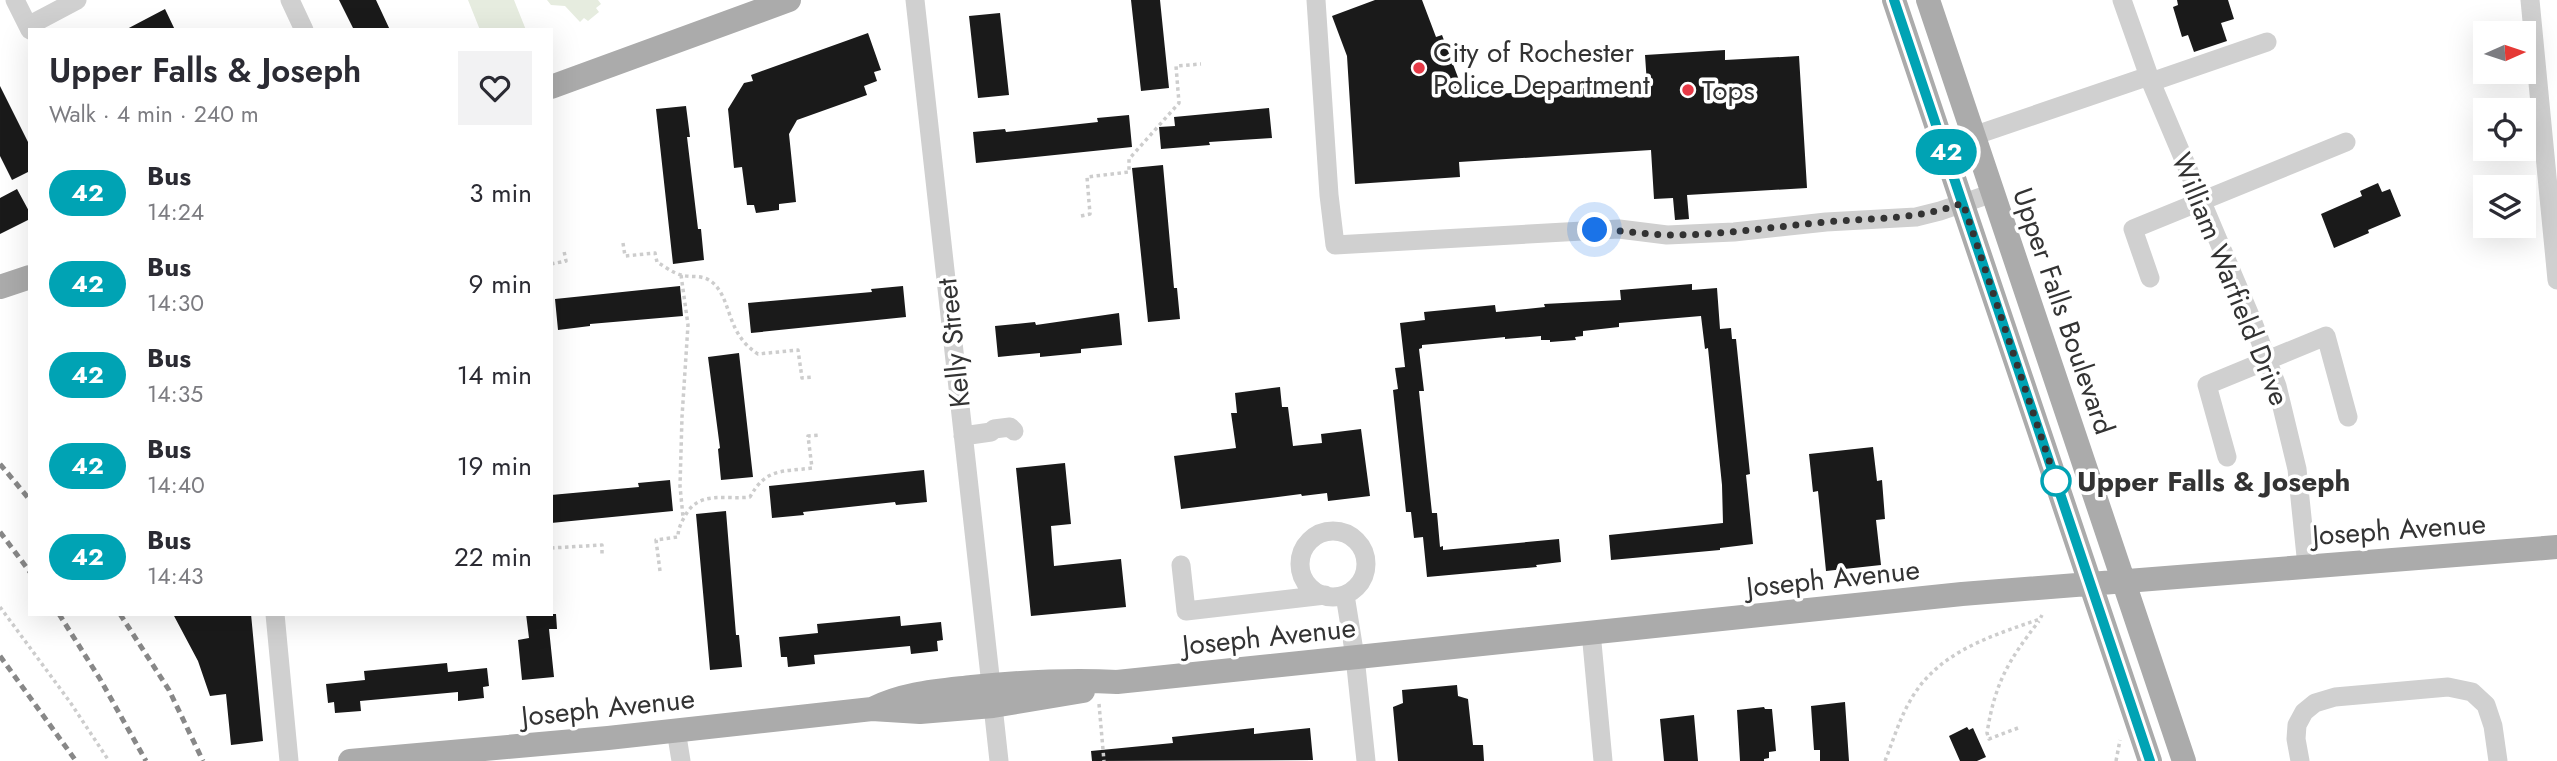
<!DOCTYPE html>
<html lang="en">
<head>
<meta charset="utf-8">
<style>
	body { margin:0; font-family:Jost,sans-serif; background:#f2f2f3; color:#2b2b33; height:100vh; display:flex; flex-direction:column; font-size:26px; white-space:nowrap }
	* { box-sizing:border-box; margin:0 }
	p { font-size:23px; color:#7c7c81 }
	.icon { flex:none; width:38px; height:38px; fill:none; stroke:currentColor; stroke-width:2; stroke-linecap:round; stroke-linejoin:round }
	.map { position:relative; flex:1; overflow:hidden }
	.sheet { position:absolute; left:28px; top:28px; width:525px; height:588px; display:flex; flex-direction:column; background:#fff; border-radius:0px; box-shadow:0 7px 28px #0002 }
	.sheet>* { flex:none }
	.badge { padding:0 14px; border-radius:23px; font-size:24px; line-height:46px }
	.needle { width:46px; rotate:87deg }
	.buttons { position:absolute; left:2473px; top:21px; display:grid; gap:14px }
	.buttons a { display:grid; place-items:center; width:63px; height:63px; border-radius:0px; background:#fff; box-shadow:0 7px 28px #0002; font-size:35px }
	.you { position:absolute; width:35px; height:35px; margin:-18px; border:5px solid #fff; border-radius:50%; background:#1a73e8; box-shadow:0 0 0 10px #1a73e833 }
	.map>.badge { position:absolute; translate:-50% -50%; box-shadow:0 0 0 4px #fff }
	.round { display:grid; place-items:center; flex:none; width:74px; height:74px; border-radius:0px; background:#f2f2f3 }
	.summary { display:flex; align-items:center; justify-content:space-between; height:119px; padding:0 21px }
	h1 { font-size:33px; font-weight:600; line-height:52px }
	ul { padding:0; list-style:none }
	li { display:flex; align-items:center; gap:21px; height:91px; padding:0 21px }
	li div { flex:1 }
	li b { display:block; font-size:26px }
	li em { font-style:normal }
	li .badge { min-width:77px; font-weight:700; text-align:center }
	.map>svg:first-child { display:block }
	.green { fill:#e6ecdf }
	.building { fill:#1a1a1a }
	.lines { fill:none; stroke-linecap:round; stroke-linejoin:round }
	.path { stroke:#cdcdcd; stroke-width:3.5; stroke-dasharray:3.5 3.5; stroke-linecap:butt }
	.minor { stroke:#d0d0d0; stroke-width:19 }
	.major { stroke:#ababab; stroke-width:24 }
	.rail { stroke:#888; stroke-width:5; stroke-dasharray:7 5; stroke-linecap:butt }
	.line-casing { stroke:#fff; stroke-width:16 }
	.line { stroke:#00a3b4; stroke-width:10 }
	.walk { stroke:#333; stroke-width:7; stroke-dasharray:0 12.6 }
	.poi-dot { fill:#e63946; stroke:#fff; stroke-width:2.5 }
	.stop-dot { fill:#fff; stroke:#00a3b4; stroke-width:3.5 }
	.labels { text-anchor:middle; stroke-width:7; stroke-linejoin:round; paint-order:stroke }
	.poi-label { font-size:28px; fill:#333; stroke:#fff; text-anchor:start }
	.street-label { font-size:28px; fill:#333; stroke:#fff }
	.stop-label { font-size:28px; font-weight:bold; fill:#333; stroke:#fff; text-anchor:start }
</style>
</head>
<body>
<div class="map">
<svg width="2557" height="761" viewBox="0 0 2557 761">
	<rect width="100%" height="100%" fill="#fff"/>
	<path class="green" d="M 468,0 L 514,0 L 526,30 L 480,30 Z
		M 547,0 L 598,0 L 601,4 L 596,8 L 599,12 L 588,21 L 584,18 L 580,22 L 565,6 L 551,5 Z"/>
	<path class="building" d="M 339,0 L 376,0 L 390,30 L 354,30 Z
		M 1131,0 L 1160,0 L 1169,88 L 1141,91 Z
		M 1375,0 L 1422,0 L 1436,37 L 1442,35 L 1465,96 L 1647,84 L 1645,55 L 1725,50 L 1725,60 L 1799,56 L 1807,188 L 1687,195 L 1689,219 L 1675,220 L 1673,198 L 1654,199 L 1651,150 L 1459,162 L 1460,177 L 1355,184 L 1347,56 L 1332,16 Z
		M 2177,0 L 2228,0 L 2234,19 L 2221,23 L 2227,41 L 2194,52 L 2188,35 L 2182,37 L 2173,7 L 2178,5 Z
		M 165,9 L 175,30 L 125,30 Z
		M 1000,13 L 1009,95 L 978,98 L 969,16 Z
		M 868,33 L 881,70 L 874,72 L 877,81 L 864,86 L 867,95 L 797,120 L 789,134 L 796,202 L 779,204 L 779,210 L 756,213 L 754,205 L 747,205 L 742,167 L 734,168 L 728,109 L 744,83 L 753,81 L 751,75 Z
		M 0,86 L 30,146 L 30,171 L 12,180 L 0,156 Z
		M 686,106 L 690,137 L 687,137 L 698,229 L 701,229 L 704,260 L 673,264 L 656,109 Z
		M 1269,108 L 1272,138 L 1209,142 L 1210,145 L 1161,149 L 1159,127 L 1175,126 L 1174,117 Z
		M 1129,115 L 1132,147 L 976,163 L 973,132 L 1005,129 L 1006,132 L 1098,122 L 1097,118 Z
		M 1163,165 L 1174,288 L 1177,288 L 1180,319 L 1148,322 L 1132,168 Z
		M 2378,183 L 2382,192 L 2390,189 L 2401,216 L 2368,230 L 2369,233 L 2334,248 L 2321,214 L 2362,196 L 2360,191 Z
		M 17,189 L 30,213 L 30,219 L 0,234 L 0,198 Z
		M 1692,284 L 1692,290 L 1717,288 L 1720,329 L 1731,328 L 1732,339 L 1736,339 L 1750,474 L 1746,475 L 1753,544 L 1720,548 L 1720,550 L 1611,560 L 1609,535 L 1723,523 L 1722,485 L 1708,348 L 1705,349 L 1701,316 L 1619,323 L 1619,327 L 1583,331 L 1583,336 L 1575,337 L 1576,340 L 1550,342 L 1550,340 L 1541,340 L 1541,336 L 1505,339 L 1505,337 L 1422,345 L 1422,348 L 1419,349 L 1424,391 L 1419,391 L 1432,513 L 1437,513 L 1440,547 L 1443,546 L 1443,550 L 1559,539 L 1561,562 L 1536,565 L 1537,567 L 1427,577 L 1423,537 L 1414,538 L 1411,512 L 1406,512 L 1399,446 L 1393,390 L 1398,389 L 1395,368 L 1405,367 L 1400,323 L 1425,320 L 1424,312 L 1495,305 L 1496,312 L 1545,307 L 1544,304 L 1621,300 L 1620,290 Z
		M 680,286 L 683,316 L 590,324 L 590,326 L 558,330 L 555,299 Z
		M 903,286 L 906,317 L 751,333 L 748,303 L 872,292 L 871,289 Z
		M 1119,313 L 1122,345 L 1081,349 L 1081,353 L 1040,357 L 1040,353 L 998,357 L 995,326 L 1035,322 L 1036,325 Z
		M 739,353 L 753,477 L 721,480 L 718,449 L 720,448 L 708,357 Z
		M 1280,387 L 1282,407 L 1288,407 L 1293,446 L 1322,443 L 1321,434 L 1361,429 L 1370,496 L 1328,501 L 1327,493 L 1302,496 L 1301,494 L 1181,509 L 1174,456 L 1236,448 L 1231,413 L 1237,413 L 1235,393 Z
		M 1873,447 L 1877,481 L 1882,480 L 1885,519 L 1876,520 L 1881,565 L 1826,571 L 1818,491 L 1813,492 L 1809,454 Z
		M 1065,463 L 1071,524 L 1051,526 L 1054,566 L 1121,559 L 1126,607 L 1031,616 L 1016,468 Z
		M 924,470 L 927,502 L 896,505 L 895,502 L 803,512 L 804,515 L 772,518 L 769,486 Z
		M 670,480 L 673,511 L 551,523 L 551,495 L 639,487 L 638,483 Z
		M 726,511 L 736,635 L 739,635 L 742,667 L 710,670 L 696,514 Z
		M 173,614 L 251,614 L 263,741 L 231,745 L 226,694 L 210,696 L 198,661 Z
		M 526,614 L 556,614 L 557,629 L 549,629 L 554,677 L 522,680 L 518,640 L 529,638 Z
		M 900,616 L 901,626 L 941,622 L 943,640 L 937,641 L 938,651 L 911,654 L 910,646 L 814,655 L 815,664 L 788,667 L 787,657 L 781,657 L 779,637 L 818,633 L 817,624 Z
		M 447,663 L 448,672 L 487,668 L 489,686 L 483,687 L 484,698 L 458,701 L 458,692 L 360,701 L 361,711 L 335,713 L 334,702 L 328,703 L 326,684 L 365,680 L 364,671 Z
		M 1457,685 L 1458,696 L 1468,699 L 1473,745 L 1483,745 L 1484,761 L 1398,761 L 1393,707 L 1403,703 L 1402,690 Z
		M 1845,702 L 1849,761 L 1820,761 L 1820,750 L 1814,750 L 1811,706 Z
		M 1764,707 L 1765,709 L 1772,709 L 1776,751 L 1769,752 L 1769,758 L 1764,759 L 1764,761 L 1740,761 L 1737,710 Z
		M 1694,715 L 1698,761 L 1664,761 L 1660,719 Z
		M 1967,727 L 1969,730 L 1973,728 L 1986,757 L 1977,761 L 1960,761 L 1949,736 Z
		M 1254,728 L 1254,734 L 1310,728 L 1313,760 L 1092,761 L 1091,751 L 1173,743 L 1172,737 Z"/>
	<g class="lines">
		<path class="path" d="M 1081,216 L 1090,214 L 1087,177 L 1129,172 L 1129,159 L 1179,103 L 1176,66 L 1201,64
			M 623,243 L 625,256 L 655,253 L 657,262 C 664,266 673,273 681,275 C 691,278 702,274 712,282 C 733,300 725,333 758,354 L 798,350 L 802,378 L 814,377
			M 551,264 L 566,261 L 564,251
			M 681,275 L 688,325 L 682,417 L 680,486 L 683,517
			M 551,548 L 602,545 L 602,556
			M 660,571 L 656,540 L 678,537 C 678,529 681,523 685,516 C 699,490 724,500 750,497 C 766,468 781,472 812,468 L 808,436 L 820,435
			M 0,607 L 70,702 L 109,761
			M 1099,704 L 1104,761
			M 2018,728 L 1989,739 L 1987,733 C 1995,683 2008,661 2039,621
			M 1885,761 C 1893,741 1899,720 1910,701 C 1937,652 1991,636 2040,619 L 2042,615
			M 2116,761 L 2120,740"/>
		<path class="minor" d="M 15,0 L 30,30
			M 290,0 L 304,30
			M 915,0 L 991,685
			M 1316,0 L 1329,195 L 1335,245 L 1619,229 L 1667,235 L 1734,232 L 1826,222 L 1916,217 L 1940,211 L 1993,193
			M 2122,0 L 2151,82 L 2254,325 L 2277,386 L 2297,469 L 2307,566
			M 2530,0 L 2557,280
			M 28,26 L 77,0
			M 2151,82 L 2267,42
			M 1973,136 L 2149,76
			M 2150,278 L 2133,229 L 2346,142
			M 963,436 L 991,432 L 994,429 L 1010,427 L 1014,431
			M 2227,457 L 2207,385 L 2326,336 L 2348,417
			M1300 564a33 33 0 1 1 66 0a33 33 0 1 1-66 0Z
			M 1181,565 L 1186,611 L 1325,595
			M 1345,595 L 1355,657 L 1366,761
			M 275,614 L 289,761
			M 1591,632 L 1603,761
			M 993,706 L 999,761
			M 676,730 L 681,761
			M 2300,761 L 2296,739 L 2297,725 L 2304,712 L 2315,703 L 2335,697 L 2448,687 L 2472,692 L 2486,705 L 2493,726 L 2498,761"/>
		<path class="major" d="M 1894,0 L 2150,761
			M 1928,0 L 2184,761
			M 551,87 L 789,0
			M 0,287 L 30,277
			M 872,709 C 904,693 937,691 972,687 C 1021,682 1068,679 1117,682 L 1962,594 L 2557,547
			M 350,761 L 608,738 L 872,709 L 920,712 L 993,706 L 1083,691"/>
		<path class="rail" d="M 0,464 L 30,500
			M 0,532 L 30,572
			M 59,614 L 100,679 L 146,761
			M 120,614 L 169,690 L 203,761
			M 0,656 L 76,761"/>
	</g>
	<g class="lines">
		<defs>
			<path id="line" d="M 1894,0 L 2150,761"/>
		</defs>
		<use href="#line" class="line-casing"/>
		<use href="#line" class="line"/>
		<path class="walk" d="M 1595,230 C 1620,229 1644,235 1670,235 C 1722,235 1773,227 1825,222 C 1873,218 1916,220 1963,203 L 2057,484 L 2056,481"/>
	</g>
	<g class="poi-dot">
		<circle cx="1419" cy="68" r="7"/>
		<circle cx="1688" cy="90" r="7"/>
	</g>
	<circle class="stop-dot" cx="2056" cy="481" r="14"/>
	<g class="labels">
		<g class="poi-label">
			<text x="1433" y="62">City of Rochester<tspan x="1433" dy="32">Police Department</tspan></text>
			<text x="1702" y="100">Tops</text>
		</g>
		<g class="street-label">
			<text transform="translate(2231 279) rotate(68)" y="10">William Warfield Drive</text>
			<text transform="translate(2064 311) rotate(71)" y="10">Upper Falls Boulevard</text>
			<text transform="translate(953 343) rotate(-96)" y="10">Kelly Street</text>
			<text transform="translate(2399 529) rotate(-4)" y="10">Joseph Avenue</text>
			<text transform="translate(1833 578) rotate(-6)" y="10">Joseph Avenue</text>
			<text transform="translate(1269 636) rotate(-6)" y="10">Joseph Avenue</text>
			<text transform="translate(608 707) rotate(-6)" y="10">Joseph Avenue</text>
		</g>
		<g class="stop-label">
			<text x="2077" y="491">Upper Falls &amp; Joseph</text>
		</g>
	</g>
</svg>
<div class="buttons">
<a><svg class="needle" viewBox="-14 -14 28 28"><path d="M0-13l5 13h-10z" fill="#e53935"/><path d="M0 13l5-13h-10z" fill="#7c7c81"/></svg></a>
<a><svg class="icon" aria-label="locate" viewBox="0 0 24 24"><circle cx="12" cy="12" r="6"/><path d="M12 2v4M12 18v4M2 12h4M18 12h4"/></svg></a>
<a><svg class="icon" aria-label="layers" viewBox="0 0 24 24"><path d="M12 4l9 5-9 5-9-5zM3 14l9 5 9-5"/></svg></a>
</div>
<div class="you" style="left:1595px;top:230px"></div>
<b class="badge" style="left:1946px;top:152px;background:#00a3b4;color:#fff">42</b>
<section class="sheet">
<div class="summary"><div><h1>Upper Falls &amp; Joseph</h1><p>Walk · 4 min · 240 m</p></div><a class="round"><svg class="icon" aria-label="heart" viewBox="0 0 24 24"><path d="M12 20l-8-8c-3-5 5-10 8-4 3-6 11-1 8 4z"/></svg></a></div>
<ul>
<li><span class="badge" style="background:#00a3b4;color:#fff">42</span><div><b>Bus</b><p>14:24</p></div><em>3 min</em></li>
<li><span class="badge" style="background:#00a3b4;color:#fff">42</span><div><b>Bus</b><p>14:30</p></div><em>9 min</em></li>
<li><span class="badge" style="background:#00a3b4;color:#fff">42</span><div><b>Bus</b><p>14:35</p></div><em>14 min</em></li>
<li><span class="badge" style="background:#00a3b4;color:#fff">42</span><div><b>Bus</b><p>14:40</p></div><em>19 min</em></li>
<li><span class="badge" style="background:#00a3b4;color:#fff">42</span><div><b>Bus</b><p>14:43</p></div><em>22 min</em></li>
</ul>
</section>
</div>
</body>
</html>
